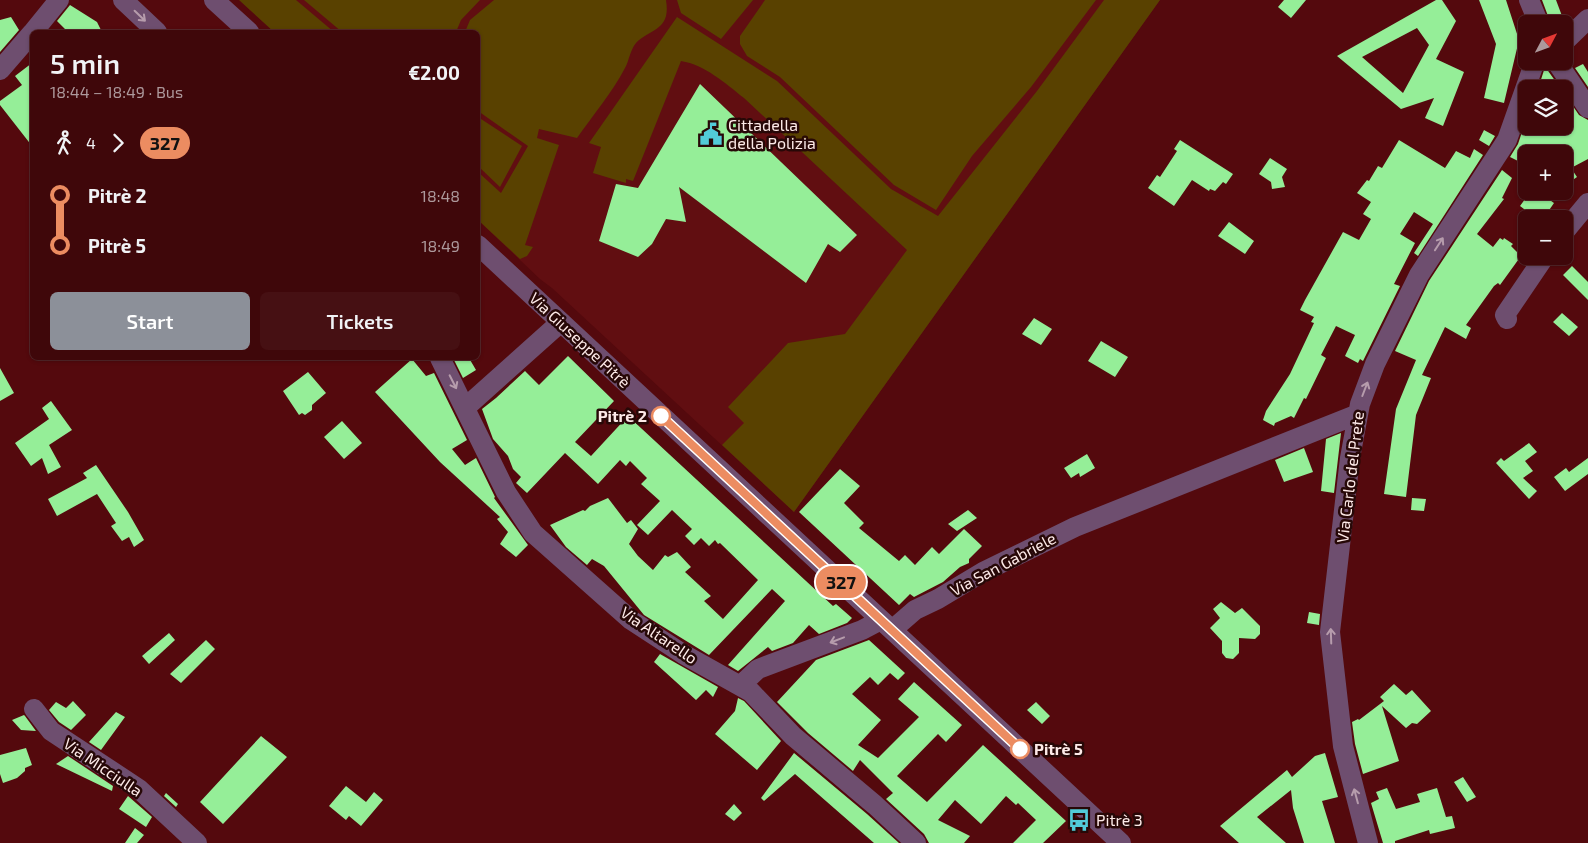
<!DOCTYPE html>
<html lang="en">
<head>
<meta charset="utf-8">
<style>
	body { margin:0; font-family:"Exo 2",sans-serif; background:#461013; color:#f1f3f6; height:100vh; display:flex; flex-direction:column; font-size:19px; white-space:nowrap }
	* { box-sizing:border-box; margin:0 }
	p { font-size:16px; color:#ad999c }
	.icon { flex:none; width:28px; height:28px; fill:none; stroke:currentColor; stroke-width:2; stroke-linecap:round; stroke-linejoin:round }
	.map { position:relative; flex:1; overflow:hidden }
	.sheet { position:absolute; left:30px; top:30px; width:450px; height:330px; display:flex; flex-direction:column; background:#3f070a; border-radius:8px; box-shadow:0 1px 4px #0004,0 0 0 1px #58282b }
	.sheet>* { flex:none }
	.badge { padding:0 10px; border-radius:16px; font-size:18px; line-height:32px }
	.needle { width:32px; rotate:49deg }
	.fabs { position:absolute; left:1518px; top:15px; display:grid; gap:10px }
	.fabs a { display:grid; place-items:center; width:55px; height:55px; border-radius:8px; background:#3f070a; box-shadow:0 1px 4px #0004,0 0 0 1px #58282b; font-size:25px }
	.map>.badge { position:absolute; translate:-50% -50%; box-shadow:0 0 0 2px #fff }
	.legs { display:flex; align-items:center; gap:8px; height:55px; padding:0 20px; font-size:16px }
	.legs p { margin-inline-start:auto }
	.head { display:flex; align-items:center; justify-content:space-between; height:85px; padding:0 20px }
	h1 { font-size:28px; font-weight:600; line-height:38px }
	.primary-button { display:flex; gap:10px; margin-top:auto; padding:10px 20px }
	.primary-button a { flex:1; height:58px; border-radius:8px; background:#8c9099; color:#fff; font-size:20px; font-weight:600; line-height:58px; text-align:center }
	.primary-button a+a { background:#461013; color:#f1f3f6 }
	ul { padding:0 20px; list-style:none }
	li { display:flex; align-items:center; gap:18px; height:50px; font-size:19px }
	li i { display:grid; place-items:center; width:8px; height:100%; margin:0 6px; background:currentColor }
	li i::after { content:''; width:12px; height:12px; margin:-6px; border:4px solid; border-radius:50%; background:#3f070a }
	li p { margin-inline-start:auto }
	li:first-child i { background:linear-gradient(#0000 50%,currentColor 0) }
	li:last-child i { background:linear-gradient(currentColor 50%,#0000 0) }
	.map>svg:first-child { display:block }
	.built { fill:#610e11 }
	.grass { fill:#594100 }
	.building { fill:#95ee98; fill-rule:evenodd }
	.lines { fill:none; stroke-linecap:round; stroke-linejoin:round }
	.minor { stroke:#6e4e6f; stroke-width:20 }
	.oneway { stroke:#b69cac }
	.line-1-casing { stroke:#fff; stroke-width:11 }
	.line-1 { stroke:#ec8c61; stroke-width:8 }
	.stop-1-dot { fill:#fff; stroke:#ec8c61; stroke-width:2.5 }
	.labels { text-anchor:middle; stroke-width:5; stroke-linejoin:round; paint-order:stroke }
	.poi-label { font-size:16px; fill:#fdeae8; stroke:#270807; text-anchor:start }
	.street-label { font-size:16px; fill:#fdeae8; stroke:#270807 }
	.stop-label { font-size:16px; font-weight:bold; fill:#fdeae8; stroke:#270807; text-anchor:end }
</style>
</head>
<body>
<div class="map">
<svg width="1588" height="843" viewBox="0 0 1588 843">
	<rect width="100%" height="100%" fill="#54090d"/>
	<path class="built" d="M 239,0 L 1160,0 L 794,512 L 552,288 L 540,279 L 478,220 L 478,32 L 274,32 Z"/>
	<path class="grass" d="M 239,0 L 296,0 L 334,32 L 274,32 Z
		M 304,0 L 480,0 L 461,20 L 456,32 L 342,32 Z
		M 494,0 L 666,0 C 671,31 651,28 636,43 C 630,50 629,61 625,68 C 612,93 593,115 577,138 L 539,129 L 537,138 L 559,145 L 525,245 L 533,247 L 527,256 L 520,259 L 478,220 L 478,172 L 501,193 L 528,146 L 478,111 L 478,32 L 465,32 L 470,20 Z
		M 677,0 L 753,0 L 721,39 L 681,13 Z
		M 765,0 L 1096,0 L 1031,87 L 972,156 L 936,210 L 894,185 L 780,77 L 747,56 L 740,44 L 740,36 Z
		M 1104,0 L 1160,0 L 794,512 L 722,445 L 744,423 L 728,407 L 788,343 L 845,334 L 907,250 L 744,98 C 725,83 705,65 681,61 L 633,181 L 626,179 L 626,183 L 593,173 L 601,147 L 589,143 L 677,17 L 777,81 L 891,189 L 938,216 L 1037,91 Z
		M 478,117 L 522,146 L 500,187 L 478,166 Z"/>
	<path class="building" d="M 1284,0 L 1306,0 L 1291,18 L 1278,7 Z
		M 1436,0 L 1442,0 L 1456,21 L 1436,59 L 1464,72 L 1443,126 L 1425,118 L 1434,98 L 1401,109 L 1337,56 ZM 1417,28 L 1429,45 L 1403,93 L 1362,57 Z
		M 1479,0 L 1506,0 L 1519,40 L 1504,103 L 1484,98 L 1496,44 Z
		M 1542,0 L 1556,0 L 1565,24 L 1551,24 Z
		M 70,5 L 97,22 L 102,32 L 68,32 L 57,21 Z
		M 11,17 L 19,30 L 0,52 L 0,20 Z
		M 32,63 L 32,146 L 0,105 L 0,101 L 22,85 L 15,76 Z
		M 1583,64 L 1588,72 L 1588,87 L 1575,68 Z
		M 1545,67 L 1546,68 L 1561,89 L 1538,89 Z
		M 700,84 L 857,235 L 840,252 L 828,244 L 806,283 L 679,187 L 686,222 L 666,219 L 652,244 L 638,257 L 599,241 L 616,184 L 638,188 Z
		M 1564,93 L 1579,115 L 1588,120 L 1588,159 L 1571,168 L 1577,177 L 1564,186 L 1564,154 L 1526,154 L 1526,165 L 1510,157 L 1518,144 L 1524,126 L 1564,126 Z
		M 1484,130 L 1495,136 L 1489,146 L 1479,140 Z
		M 1180,140 L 1233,174 L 1226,184 L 1223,182 L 1215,191 L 1210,189 L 1209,191 L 1192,180 L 1174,206 L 1148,188 L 1157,175 L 1160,177 L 1177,151 L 1174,149 Z
		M 1399,140 L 1445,168 L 1456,151 L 1470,158 L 1474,149 L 1483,155 L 1418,256 L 1414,253 L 1433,224 L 1414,212 L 1400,234 L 1415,243 L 1394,284 L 1400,286 L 1363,361 L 1360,359 L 1358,363 L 1345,356 L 1355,335 L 1336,326 L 1321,355 L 1326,358 L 1306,399 L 1304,398 L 1294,418 L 1291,416 L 1275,423 L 1274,426 L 1263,420 L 1266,411 L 1290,374 L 1314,323 L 1311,322 L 1314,317 L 1300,310 L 1305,300 L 1343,232 L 1359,240 L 1371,219 L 1363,214 L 1371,202 L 1357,193 L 1367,180 L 1369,181 L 1378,166 L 1382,168 Z
		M 1270,158 L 1287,169 L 1282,177 L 1285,187 L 1272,189 L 1271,182 L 1259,174 Z
		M 1502,170 L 1512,178 L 1502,198 L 1504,199 L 1477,234 L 1493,247 L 1500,238 L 1503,240 L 1504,238 L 1513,244 L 1511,246 L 1521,256 L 1500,285 L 1498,283 L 1494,286 L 1466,325 L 1471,328 L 1466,339 L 1445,327 L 1422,375 L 1431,378 L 1416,415 L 1406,497 L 1384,494 L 1396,409 L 1416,360 L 1395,351 L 1429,281 Z
		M 1531,191 L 1537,191 L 1554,203 L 1543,219 L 1537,219 L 1520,206 Z
		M 1229,222 L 1254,241 L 1245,254 L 1218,236 Z
		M 1572,266 L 1588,282 L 1588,300 L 1563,275 Z
		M 1562,313 L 1578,327 L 1569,336 L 1553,322 Z
		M 1034,318 L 1052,329 L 1041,345 L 1022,334 Z
		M 1101,341 L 1128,357 L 1115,377 L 1088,361 Z
		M 568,356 L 614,401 L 575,442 L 591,456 L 628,416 L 833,606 L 836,604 L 852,618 L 847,623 L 819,634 L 809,625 L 793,643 L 772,651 L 768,647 L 738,671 L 728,665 L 785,601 L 772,589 L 709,655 L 644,615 L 604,566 L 592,559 L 587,565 L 566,547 L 550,525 L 583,510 L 585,511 L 590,506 L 608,498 L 627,523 L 631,520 L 638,529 L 629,544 L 638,556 L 653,570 L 665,555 L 668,557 L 677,552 L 691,567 L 685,572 L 711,596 L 704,601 L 723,619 L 758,580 L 720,543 L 718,544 L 715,540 L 709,546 L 701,538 L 694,545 L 685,536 L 692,529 L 672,510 L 648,535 L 637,525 L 660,501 L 641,484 L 647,478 L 630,461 L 626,466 L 620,460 L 598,484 L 565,453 L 527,493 L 516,483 L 521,477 L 513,469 L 508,456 L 493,439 L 482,409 L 496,398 L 525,371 L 539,385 Z
		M 453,358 L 469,358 L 476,370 L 463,378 Z
		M 412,359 L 426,376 L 434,373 L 467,440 L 452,449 L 465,465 L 476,458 L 495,497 L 494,498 L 528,545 L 516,557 L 500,544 L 508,532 L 497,519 L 500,517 L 440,462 L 375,392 Z
		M 0,368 L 14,393 L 0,401 Z
		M 308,372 L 326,393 L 312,405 L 312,410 L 305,415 L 302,413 L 299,415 L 283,391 Z
		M 51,401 L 72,430 L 49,445 L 61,467 L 48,474 L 42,458 L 31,466 L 15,443 L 49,419 L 42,408 Z
		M 342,421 L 362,443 L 344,459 L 324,437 Z
		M 1341,433 L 1334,493 L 1321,491 L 1326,439 Z
		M 1529,443 L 1537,452 L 1525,461 L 1533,471 L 1523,478 L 1537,491 L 1529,499 L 1496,463 L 1501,458 L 1504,461 Z
		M 1304,448 L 1313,472 L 1284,482 L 1275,460 Z
		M 1087,454 L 1095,468 L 1080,477 L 1079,473 L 1071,478 L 1064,468 Z
		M 1588,458 L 1588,474 L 1565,491 L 1554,477 L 1566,468 L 1569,472 Z
		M 96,465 L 128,512 L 144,540 L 134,547 L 129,537 L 122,541 L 111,526 L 116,523 L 97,494 L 57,516 L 48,499 L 87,478 L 83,473 Z
		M 840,469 L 860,486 L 844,503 L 864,523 L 859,528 L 899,561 L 905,555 L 915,565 L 932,547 L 939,554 L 964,529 L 982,546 L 969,559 L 969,563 L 960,567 L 943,582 L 914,597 L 910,594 L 899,605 L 799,512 Z
		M 1412,498 L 1426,499 L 1424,511 L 1411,510 Z
		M 968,510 L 977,518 L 957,531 L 948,524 Z
		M 1221,602 L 1235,613 L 1242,608 L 1260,626 L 1260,634 L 1255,639 L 1239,638 L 1239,653 L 1233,659 L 1226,658 L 1222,653 L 1222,641 L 1210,628 L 1220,618 L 1213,609 Z
		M 1309,612 L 1320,614 L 1319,625 L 1307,623 Z
		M 169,633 L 175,640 L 149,664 L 142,656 Z
		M 206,640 L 215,649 L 181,683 L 170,674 Z
		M 869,640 L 905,673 L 898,680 L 890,673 L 878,685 L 870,677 L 852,694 L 881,720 L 858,745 L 878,758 L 919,717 L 898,699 L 914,682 L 962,725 L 946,742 L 938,734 L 897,776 L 927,802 L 983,745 L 1066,821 L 1043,843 L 1013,843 L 1036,820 L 1018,803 L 1016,805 L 1006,796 L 981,824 L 955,800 L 938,820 L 970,836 L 964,843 L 929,843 L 924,834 L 886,799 L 893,793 L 860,760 L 853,771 L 808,733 L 777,702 L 816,660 Z
		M 660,654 L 718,687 L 713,697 L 706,690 L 696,700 L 654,662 Z
		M 1394,684 L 1406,695 L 1412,690 L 1431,711 L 1417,724 L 1412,723 L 1406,728 L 1382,706 L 1399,761 L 1363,774 L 1355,744 L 1352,722 L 1358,719 L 1359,720 L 1384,701 L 1380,697 Z
		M 738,698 L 744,701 L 781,741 L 757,770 L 715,734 L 735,711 Z
		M 73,701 L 86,715 L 71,730 L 59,722 L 49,710 L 56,702 L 66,708 Z
		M 1036,702 L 1050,716 L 1042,724 L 1027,710 Z
		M 116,712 L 125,717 L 101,750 L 89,742 Z
		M 24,715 L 25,716 L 36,731 L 21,730 L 12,720 Z
		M 261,736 L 287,757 L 223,824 L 200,802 Z
		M 26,748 L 32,765 L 25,768 L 25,771 L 17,778 L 3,783 L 0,774 L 0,755 Z
		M 794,753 L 867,814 L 899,843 L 874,843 L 795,774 L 764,801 L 761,798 Z
		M 1325,753 L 1338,797 L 1322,801 L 1335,843 L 1304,843 L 1293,808 L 1291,790 L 1257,817 L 1286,843 L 1239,843 L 1220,826 L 1287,770 L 1292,777 L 1315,756 Z
		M 68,756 L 113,786 L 112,791 L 56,764 Z
		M 1463,777 L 1476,797 L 1467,802 L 1454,782 Z
		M 346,786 L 366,802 L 374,792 L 383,800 L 361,826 L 349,816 L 346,820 L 329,806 Z
		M 1387,788 L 1396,809 L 1420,802 L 1417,794 L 1437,788 L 1446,817 L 1452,816 L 1455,828 L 1430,834 L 1429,830 L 1395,841 L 1395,843 L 1383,843 L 1371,803 L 1379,799 L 1376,792 Z
		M 166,793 L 178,804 L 176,807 L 164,796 Z
		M 128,796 L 152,817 L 146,827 L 119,809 Z
		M 734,804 L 742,813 L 734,821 L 725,814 Z
		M 135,828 L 144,835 L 137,843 L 125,843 Z"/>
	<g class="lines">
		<path class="minor" d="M 123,0 L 157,32
			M 214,0 L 249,32
			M 1529,0 L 1539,24
			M 33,32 L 59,0
			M 1564,42 L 1588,19
			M 1556,61 L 1588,108
			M 0,70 L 32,33
			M 1564,232 L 1588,203
			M 478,245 L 1121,843
			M 1507,319 L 1505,315 L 1545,256
			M 440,358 L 506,492 L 533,533 L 631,620 L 683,654 L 751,692 L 793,736 L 875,805 L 916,843
			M 466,407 L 561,322
			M 892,630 L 915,610 L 938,599 L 983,572 L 1075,527 L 1358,414
			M 740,686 L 758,669 L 862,630 L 881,620
			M 34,709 L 51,731 L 139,789 L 197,843
			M 1368,843 L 1343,746 L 1330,632 L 1350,458 L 1360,404 L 1375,364 L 1419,275 L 1507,140 L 1535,61"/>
	</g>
	<defs><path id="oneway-shaft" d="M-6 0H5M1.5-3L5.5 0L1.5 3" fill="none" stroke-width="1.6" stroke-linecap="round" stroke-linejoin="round" transform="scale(1.25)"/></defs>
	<g class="oneway">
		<use href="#oneway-shaft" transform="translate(140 16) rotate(44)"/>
		<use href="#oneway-shaft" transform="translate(1439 244) rotate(-57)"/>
		<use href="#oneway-shaft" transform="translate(453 382) rotate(63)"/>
		<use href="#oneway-shaft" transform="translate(1365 389) rotate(-69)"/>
		<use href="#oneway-shaft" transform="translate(1331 636) rotate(-92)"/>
		<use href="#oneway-shaft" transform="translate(837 640) rotate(159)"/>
		<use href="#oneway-shaft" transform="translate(1356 796) rotate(-105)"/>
	</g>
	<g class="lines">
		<defs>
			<path id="line-1" d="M 661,416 L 1020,749"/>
		</defs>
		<use href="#line-1" class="line-1-casing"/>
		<use href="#line-1" class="line-1"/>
	</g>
	<defs>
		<symbol id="civic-bare" viewBox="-9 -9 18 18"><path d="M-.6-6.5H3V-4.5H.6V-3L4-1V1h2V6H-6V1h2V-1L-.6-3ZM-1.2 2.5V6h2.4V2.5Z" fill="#52cbd8" stroke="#270807" stroke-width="2.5" paint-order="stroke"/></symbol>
		<symbol id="bus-bare" viewBox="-9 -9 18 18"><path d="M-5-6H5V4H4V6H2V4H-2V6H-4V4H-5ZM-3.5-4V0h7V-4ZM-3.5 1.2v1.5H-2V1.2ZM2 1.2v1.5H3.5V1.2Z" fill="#52cbd8" stroke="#270807" stroke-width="2.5" paint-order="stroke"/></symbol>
	</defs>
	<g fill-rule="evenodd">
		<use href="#civic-bare" x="695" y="118" width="32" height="32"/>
		<use href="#bus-bare" x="1063" y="804" width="32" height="32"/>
	</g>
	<g class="stop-1-dot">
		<circle cx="661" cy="416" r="9"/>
		<circle cx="1020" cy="749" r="9"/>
	</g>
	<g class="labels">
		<g class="poi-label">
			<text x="728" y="131">Cittadella<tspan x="728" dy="18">della Polizia</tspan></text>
			<text x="1096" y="826">Pitrè 3</text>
		</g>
		<g class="street-label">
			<text transform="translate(580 340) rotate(43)" y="6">Via Giuseppe Pitrè</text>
			<text transform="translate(1350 477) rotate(-83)" y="6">Via Carlo del Prete</text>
			<text transform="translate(1003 564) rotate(-28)" y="6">Via San Gabriele</text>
			<text transform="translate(659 635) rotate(34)" y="6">Via Altarello</text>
			<text transform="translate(103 767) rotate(34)" y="6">Via Micciulla</text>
		</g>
		<g class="stop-label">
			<text x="647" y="422">Pitrè 2</text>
			<text x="1034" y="755" text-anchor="start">Pitrè 5</text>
		</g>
	</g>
</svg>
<div class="fabs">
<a><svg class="needle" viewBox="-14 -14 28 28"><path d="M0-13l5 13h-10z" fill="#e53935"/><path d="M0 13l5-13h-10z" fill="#ad999c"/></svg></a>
<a><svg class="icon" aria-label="layers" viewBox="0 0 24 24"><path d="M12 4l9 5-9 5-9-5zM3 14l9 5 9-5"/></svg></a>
<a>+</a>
<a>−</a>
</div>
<b class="badge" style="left:841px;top:582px;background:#ec8c61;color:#111">327</b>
<section class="sheet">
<div class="head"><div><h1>5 min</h1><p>18:44 – 18:49 · Bus</p></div><b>€2.00</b></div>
<div class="legs"><svg class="icon" aria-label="walk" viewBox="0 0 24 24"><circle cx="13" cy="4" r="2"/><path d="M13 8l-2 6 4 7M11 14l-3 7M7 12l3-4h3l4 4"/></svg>4<svg class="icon" aria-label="forward" viewBox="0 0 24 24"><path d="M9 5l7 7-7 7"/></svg><b class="badge" style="background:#ec8c61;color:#111">327</b></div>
<ul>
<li><i style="color:#ec8c61"></i><b>Pitrè 2</b><p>18:48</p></li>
<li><i style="color:#ec8c61"></i><b>Pitrè 5</b><p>18:49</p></li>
</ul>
<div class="primary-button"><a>Start</a><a>Tickets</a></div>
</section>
</div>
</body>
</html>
